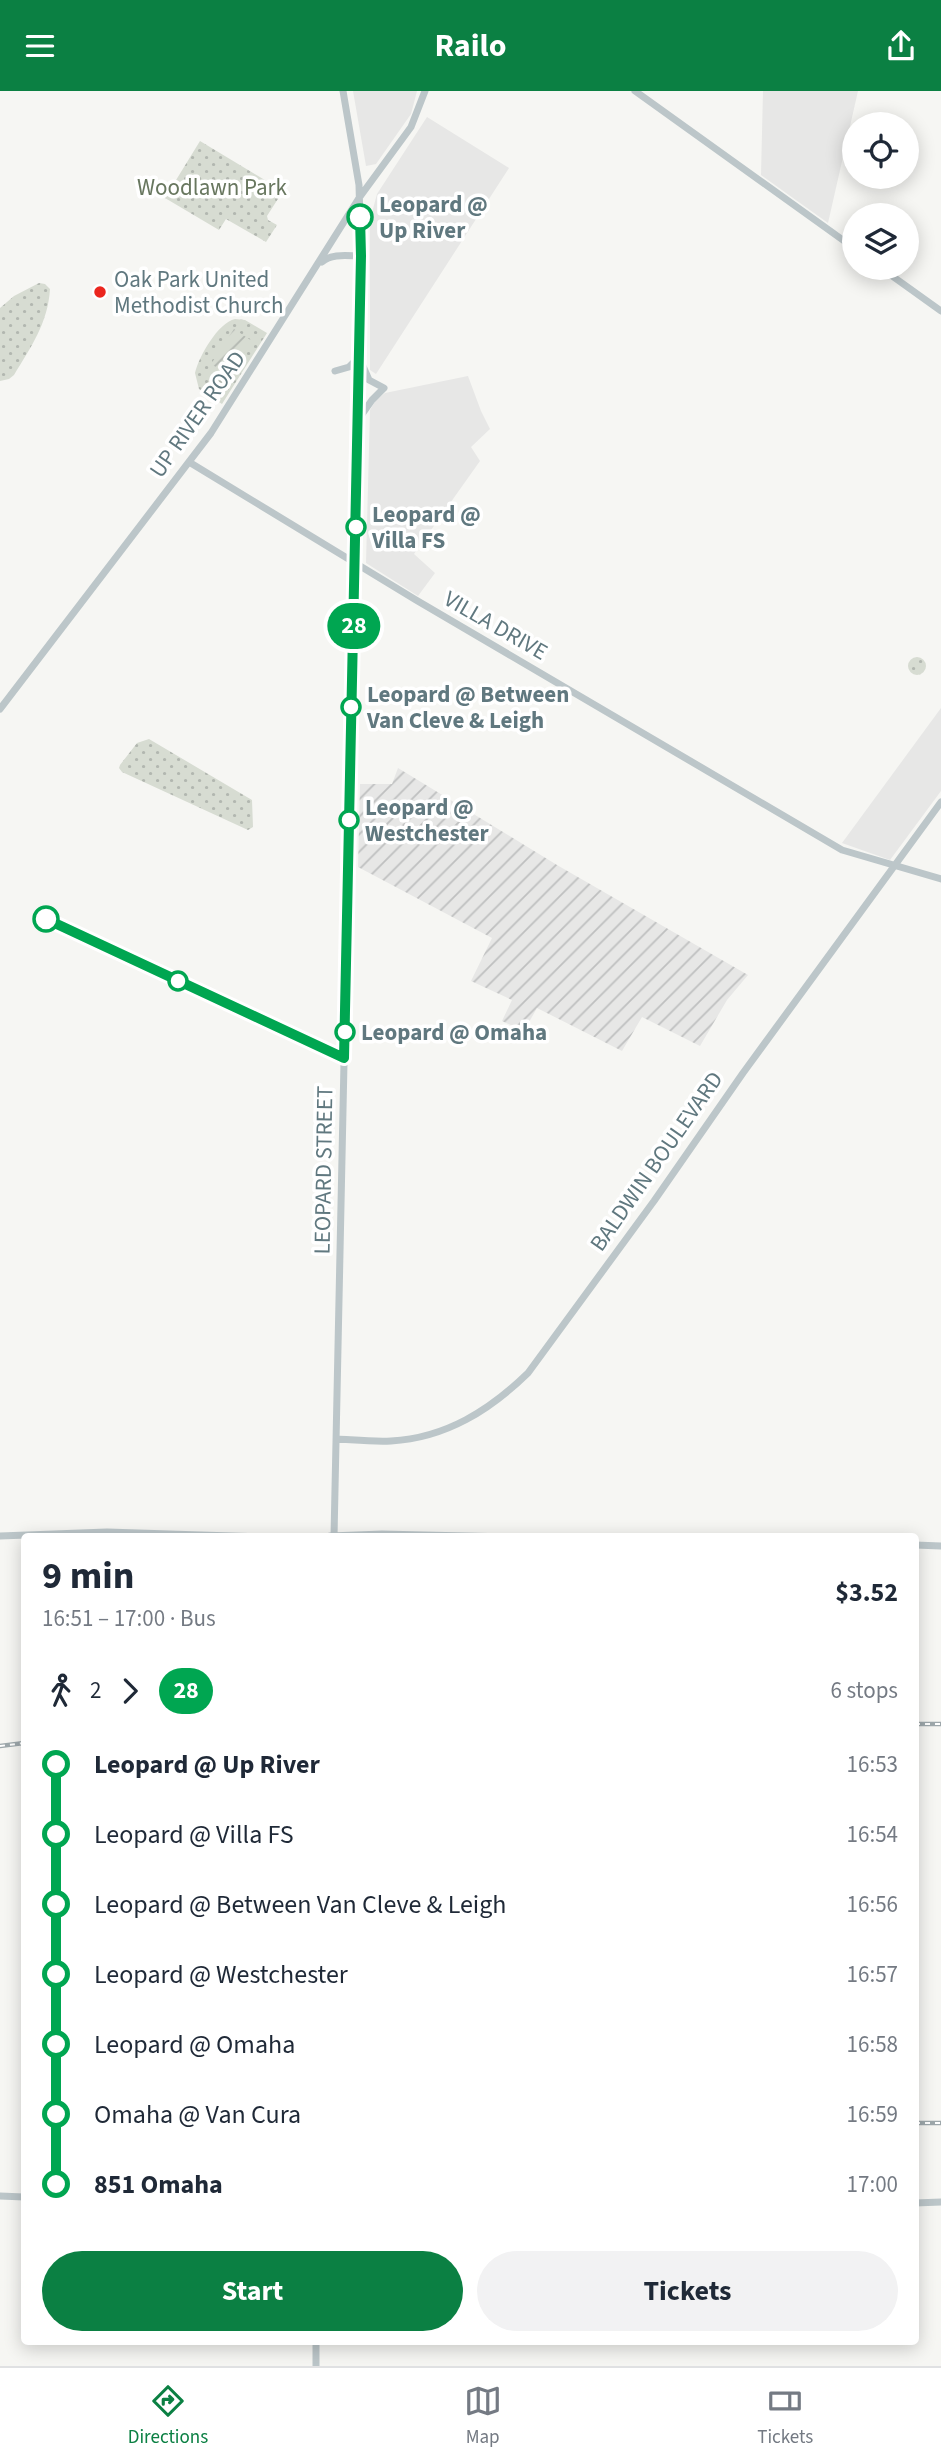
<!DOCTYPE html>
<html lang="en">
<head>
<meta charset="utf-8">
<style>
	body { margin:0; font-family:"Source Sans 3",sans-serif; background:#f2f2f3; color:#1f2937; height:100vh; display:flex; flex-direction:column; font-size:26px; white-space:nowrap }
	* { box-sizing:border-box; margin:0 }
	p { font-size:23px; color:#747a83 }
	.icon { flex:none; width:38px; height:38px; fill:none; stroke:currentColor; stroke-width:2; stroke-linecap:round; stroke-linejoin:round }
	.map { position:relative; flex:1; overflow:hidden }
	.sheet { position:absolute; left:21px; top:1442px; width:898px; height:812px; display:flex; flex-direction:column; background:#fff; border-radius:7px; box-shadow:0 4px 18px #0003 }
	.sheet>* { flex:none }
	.badge { padding:0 14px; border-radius:23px; font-size:24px; line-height:46px }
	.fabs { position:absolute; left:842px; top:21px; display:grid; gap:14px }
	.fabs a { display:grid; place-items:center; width:77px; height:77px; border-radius:50%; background:#fff; box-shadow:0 4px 18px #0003; font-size:35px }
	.map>.badge { position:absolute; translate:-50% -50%; box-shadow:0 0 0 4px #fff }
	.legs { display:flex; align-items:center; gap:10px; height:77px; padding:0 21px; font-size:23px }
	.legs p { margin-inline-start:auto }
	.summary { display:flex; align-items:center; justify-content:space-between; height:119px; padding:0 21px }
	h1 { font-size:38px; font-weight:700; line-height:52px }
	.primary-button { display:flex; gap:14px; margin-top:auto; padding:14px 21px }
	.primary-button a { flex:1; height:80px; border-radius:42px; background:#0b8043; color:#fff; font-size:28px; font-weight:700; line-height:80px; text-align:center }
	.primary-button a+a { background:#f2f2f3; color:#1f2937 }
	ul { padding:0 21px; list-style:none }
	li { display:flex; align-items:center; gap:24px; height:70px; font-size:26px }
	li i { display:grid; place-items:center; width:10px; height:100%; margin:0 9px; background:currentColor }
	li i::after { content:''; width:18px; height:18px; margin:-9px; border:5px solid; border-radius:50%; background:#fff }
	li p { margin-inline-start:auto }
	li:first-child i { background:linear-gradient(#0000 50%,currentColor 0) }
	li:last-child i { background:linear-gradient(currentColor 50%,#0000 0) }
	header { display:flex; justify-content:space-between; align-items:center; height:91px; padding:0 21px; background:#0b8043; color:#fff; font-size:32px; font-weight:700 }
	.tabs { display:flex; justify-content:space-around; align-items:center; height:98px; border-top:2px solid #e0e1e3; background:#fff; font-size:19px; color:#747a83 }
	.tabs a { display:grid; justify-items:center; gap:4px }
	.tabs .on { color:#0b8043 }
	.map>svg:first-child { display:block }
	.built { fill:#e7e7e6 }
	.industrial { fill:url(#industrial-furrows) }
	.grass { fill:url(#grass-dots) }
	.garden { fill:url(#garden-furrows) }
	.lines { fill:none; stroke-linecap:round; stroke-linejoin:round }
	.secondary { stroke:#bcc6c9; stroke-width:7 }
	.rail-casing { stroke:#9ea8ac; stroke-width:4.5 }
	.rail { stroke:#fff; stroke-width:2; stroke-dasharray:5; stroke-linecap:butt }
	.line-1-casing { stroke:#fff; stroke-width:16 }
	.line-1 { stroke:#00a651; stroke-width:10 }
	.stop-1-dot { fill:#fff; stroke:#00a651; stroke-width:3.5 }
	.poi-dot { fill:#eb261e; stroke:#fff; stroke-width:2.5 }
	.labels { text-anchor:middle; stroke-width:7; stroke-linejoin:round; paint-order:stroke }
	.park-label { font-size:23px; fill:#68775f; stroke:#fff }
	.stop-label { font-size:23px; font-weight:bold; fill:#60787f; stroke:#fff; text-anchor:start }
	.poi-label { font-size:23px; fill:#60787f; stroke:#fff; text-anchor:start }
	.street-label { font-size:23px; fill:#60787f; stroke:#fff }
</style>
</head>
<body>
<header><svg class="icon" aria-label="menu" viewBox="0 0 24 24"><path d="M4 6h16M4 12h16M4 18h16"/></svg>Railo<svg class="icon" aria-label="share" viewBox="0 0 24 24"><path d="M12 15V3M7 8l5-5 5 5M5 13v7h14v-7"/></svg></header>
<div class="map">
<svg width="941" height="2275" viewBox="0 0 941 2275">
	<defs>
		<pattern id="industrial-furrows" width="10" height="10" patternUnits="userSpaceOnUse" patternTransform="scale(1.75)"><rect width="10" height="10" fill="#e7e7e6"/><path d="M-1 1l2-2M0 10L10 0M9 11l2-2" fill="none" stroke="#bfc0c0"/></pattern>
		<pattern id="grass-dots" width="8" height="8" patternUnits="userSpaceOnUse" patternTransform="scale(1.75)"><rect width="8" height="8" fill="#d7dcd2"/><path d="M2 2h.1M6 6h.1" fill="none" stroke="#b2b7b0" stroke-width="1.8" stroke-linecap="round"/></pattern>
		<pattern id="garden-furrows" width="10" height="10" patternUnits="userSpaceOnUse" patternTransform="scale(1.75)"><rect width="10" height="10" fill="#d7dcd2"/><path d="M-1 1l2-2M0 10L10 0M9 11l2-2" fill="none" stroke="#b2b7b0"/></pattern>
	</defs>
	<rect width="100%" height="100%" fill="#f6f6f3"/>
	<path class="built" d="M 353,0 L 417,0 L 411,23 L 376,73 L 366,75 Z
		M 763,0 L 858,0 L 828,132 L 761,84 Z
		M 427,26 L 509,77 L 376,283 L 370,279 L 370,129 L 377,103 Z
		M 468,285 L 481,320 L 490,338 L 471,356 L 480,370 L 414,463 L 435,482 L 418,505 L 366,472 L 370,319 L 376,309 L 385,302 Z
		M 941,617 L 941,700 L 890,769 L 842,752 Z"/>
	<path class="industrial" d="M 398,677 L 557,774 L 748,884 L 727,909 L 700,955 L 642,926 L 622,960 L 537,917 L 524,940 L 502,930 L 512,909 L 471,890 L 492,847 L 358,776 L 360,693 L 392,693 Z"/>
	<path class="grass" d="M 200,50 L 283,100 L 267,125 L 268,129 L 277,134 L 266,151 L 226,128 L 219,139 L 165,107 Z
		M 39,192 L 45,193 L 50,198 C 48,232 31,256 14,284 L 9,288 L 0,290 L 0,217 L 14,205 Z
		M 235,228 L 245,229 L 267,242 L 222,313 L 199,298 L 195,282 C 199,265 218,232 235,228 Z
		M908 575a9 9 0 1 1 18 0a9 9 0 1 1-18 0Z
		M 149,648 L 252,709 L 253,736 L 248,739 L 122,681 L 119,677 L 120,674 L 137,652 Z"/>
	<path class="garden" d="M 234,238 L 252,250 L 229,284 L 211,273 Z"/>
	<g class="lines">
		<path class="secondary" d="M 635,0 L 854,157
			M 322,171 C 332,162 348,165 361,165
			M 881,177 L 941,220
			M 335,280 L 349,276 L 359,266 L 369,289 L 384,297 L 372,309 L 358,329
			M 189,371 L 416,509 L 842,759 L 941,788
			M 0,618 L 211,342 L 359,107 L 411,36 L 425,0
			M 337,1348 C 355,1349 374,1351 391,1350 C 446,1347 490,1319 528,1282 L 654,1110 L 743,982 L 941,711
			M 0,1445 L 107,1441 L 260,1446
			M 330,1445 L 382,1443 L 509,1446
			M 334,1446 L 361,165 L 359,94 L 343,0
			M 915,1454 L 941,1455
			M 0,2105 L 24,2106
			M 915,2112 L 941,2111
			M 316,2275 L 316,2250"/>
		<defs>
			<path id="rail" d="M 915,1633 L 941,1633
				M 0,1655 L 24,1652
				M 915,2032 L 941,2032"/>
		</defs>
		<use href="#rail" class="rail-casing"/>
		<use href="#rail" class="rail"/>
	</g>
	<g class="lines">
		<defs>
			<path id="line-1" d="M 46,828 L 344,967 L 361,165 L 360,126"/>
		</defs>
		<use href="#line-1" class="line-1-casing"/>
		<use href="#line-1" class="line-1"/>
	</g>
	<g class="stop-1-dot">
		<circle cx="360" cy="126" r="12"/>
		<circle cx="356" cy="436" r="9"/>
		<circle cx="351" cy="616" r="9"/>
		<circle cx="349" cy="729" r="9"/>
		<circle cx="46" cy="828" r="12"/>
		<circle cx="178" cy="890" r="9"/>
		<circle cx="345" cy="941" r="9"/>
	</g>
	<circle class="poi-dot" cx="100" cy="201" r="7"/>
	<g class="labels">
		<g class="park-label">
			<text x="212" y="104">Woodlawn Park</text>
		</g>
		<g class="stop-label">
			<text x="379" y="121">Leopard @<tspan x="379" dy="26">Up River</tspan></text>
			<text x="372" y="431">Leopard @<tspan x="372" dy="26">Villa FS</tspan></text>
			<text x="367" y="611">Leopard @ Between<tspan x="367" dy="26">Van Cleve &amp; Leigh</tspan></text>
			<text x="365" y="724">Leopard @<tspan x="365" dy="26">Westchester</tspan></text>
			<text x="361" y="949">Leopard @ Omaha</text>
		</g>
		<g class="poi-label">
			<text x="114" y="196">Oak Park United<tspan x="114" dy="26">Methodist Church</tspan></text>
		</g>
		<g class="street-label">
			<text transform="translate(197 323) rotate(-55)" y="8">UP RIVER ROAD</text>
			<text transform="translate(496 534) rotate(30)" y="8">VILLA DRIVE</text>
			<text transform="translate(656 1070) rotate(-55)" y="8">BALDWIN BOULEVARD</text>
			<text transform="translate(323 1079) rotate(-89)" y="8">LEOPARD STREET</text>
		</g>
	</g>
</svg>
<div class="fabs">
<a><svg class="icon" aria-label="locate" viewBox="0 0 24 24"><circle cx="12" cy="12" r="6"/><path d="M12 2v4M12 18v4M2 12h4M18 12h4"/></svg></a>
<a><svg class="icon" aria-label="layers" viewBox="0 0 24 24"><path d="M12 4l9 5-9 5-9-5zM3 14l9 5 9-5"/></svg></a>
</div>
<b class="badge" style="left:354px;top:535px;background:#00a651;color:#fff">28</b>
<section class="sheet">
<div class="summary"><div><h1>9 min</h1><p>16:51 – 17:00 · Bus</p></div><b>$3.52</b></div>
<div class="legs"><svg class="icon" aria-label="walk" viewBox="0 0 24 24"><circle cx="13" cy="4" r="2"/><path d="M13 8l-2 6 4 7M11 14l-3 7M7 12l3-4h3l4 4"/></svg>2<svg class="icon" aria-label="forward" viewBox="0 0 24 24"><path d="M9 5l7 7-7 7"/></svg><b class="badge" style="background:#00a651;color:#fff">28</b><p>6 stops</p></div>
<ul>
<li><i style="color:#00a651"></i><b>Leopard @ Up River</b><p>16:53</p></li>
<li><i style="color:#00a651"></i><span>Leopard @ Villa FS</span><p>16:54</p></li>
<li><i style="color:#00a651"></i><span>Leopard @ Between Van Cleve &amp; Leigh</span><p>16:56</p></li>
<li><i style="color:#00a651"></i><span>Leopard @ Westchester</span><p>16:57</p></li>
<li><i style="color:#00a651"></i><span>Leopard @ Omaha</span><p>16:58</p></li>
<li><i style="color:#00a651"></i><span>Omaha @ Van Cura</span><p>16:59</p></li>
<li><i style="color:#00a651"></i><b>851 Omaha</b><p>17:00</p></li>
</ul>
<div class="primary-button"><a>Start</a><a>Tickets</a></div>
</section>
</div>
<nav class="tabs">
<a class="on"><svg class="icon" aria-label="directions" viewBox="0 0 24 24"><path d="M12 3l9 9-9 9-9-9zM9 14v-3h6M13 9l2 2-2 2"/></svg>Directions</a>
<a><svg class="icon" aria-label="map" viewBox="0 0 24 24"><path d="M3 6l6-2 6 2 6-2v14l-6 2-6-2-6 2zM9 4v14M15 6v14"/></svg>Map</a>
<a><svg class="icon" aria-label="tickets" viewBox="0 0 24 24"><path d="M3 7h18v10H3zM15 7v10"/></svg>Tickets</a>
</nav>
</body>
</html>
